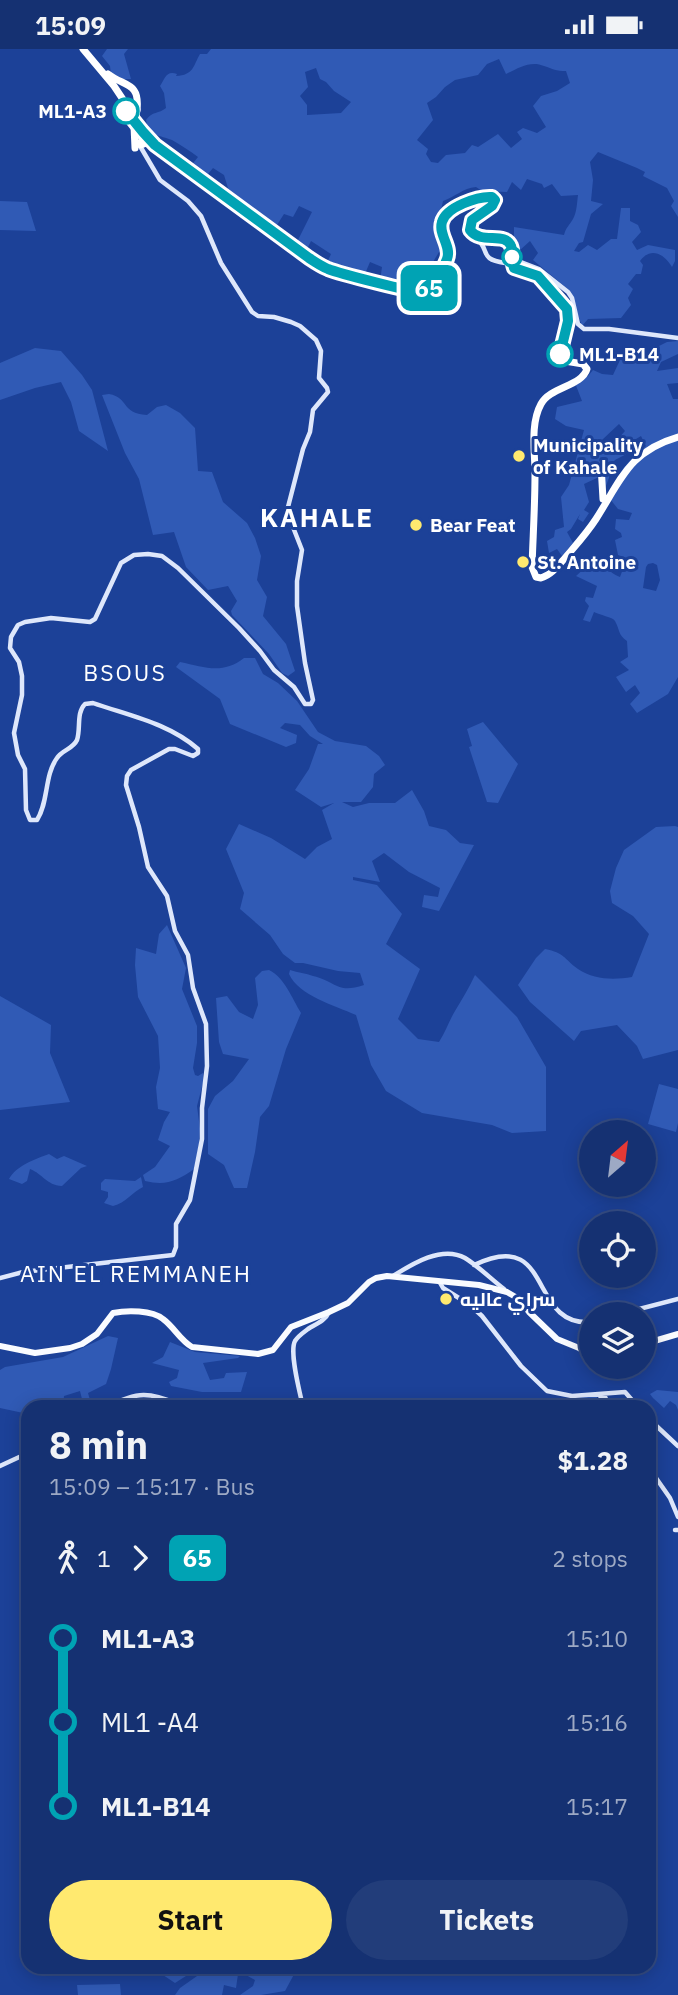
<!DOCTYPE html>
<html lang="en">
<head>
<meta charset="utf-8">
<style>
	body { margin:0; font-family:"IBM Plex Sans",Cairo,sans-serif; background:#223d7a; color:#f1f3f6; height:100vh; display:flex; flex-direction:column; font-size:26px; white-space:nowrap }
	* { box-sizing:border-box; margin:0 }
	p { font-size:23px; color:#9da9c4 }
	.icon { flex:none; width:38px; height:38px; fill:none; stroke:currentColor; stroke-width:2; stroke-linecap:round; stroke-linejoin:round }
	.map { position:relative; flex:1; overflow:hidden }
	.side { position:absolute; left:21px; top:1351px; width:635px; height:574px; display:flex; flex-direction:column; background:#153172; border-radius:21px; box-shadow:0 4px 18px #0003,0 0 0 2px #344c84 }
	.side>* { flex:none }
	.badge { padding:0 14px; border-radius:10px; font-size:24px; line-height:46px }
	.needle { width:46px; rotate:28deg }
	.fabs { position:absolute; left:579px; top:1071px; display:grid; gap:14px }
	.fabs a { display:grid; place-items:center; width:77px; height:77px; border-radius:50%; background:#153172; box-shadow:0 4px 18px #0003,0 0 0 2px #344c84; font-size:35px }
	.map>.badge { position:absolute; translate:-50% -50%; box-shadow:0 0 0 4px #fff }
	.legs { display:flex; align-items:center; gap:10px; height:77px; padding:0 28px; font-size:23px }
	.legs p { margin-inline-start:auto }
	.head { display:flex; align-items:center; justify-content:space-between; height:119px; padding:0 28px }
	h1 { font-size:38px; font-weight:700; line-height:52px }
	.primary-button { display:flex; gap:14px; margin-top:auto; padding:14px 28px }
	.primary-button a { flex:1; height:80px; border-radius:42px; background:#ffe96f; color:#111; font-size:28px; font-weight:700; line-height:80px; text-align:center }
	.primary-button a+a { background:#223d7a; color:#f1f3f6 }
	ul { padding:0 28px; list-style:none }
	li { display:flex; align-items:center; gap:24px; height:84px; font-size:26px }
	li i { display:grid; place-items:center; width:10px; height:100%; margin:0 9px; background:currentColor }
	li i::after { content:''; width:18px; height:18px; margin:-9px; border:5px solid; border-radius:50%; background:#153172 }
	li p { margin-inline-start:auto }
	li:first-child i { background:linear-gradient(#0000 50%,currentColor 0) }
	li:last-child i { background:linear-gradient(currentColor 50%,#0000 0) }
	.status { display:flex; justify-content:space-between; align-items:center; height:49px; padding:0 35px; background:#153172; direction:ltr }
	.status svg { height:19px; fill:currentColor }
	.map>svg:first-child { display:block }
	.green { fill:#305ab5; fill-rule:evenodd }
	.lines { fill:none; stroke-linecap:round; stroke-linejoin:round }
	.secondary { stroke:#dee7fb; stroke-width:4.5 }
	.primary { stroke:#f9fbff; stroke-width:6 }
	.highway { stroke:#fff; stroke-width:7 }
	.highway-bridge { stroke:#fff; stroke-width:7 }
	.line-1-casing { stroke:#fff; stroke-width:16 }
	.line-1 { stroke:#00a3b4; stroke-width:10 }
	.stop-1-dot { fill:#fff; stroke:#00a3b4; stroke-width:3.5 }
	.poi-dot { fill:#ffe96f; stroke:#1c4198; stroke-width:2.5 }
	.labels { text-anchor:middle; stroke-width:6; stroke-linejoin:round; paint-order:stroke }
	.stop-label { font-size:19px; font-weight:bold; fill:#fff; stroke:#1c4198; text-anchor:end }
	.poi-label { font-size:19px; font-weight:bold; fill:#fff; stroke:#1c4198; text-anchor:start }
	.quarter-label { font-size:23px; letter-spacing:2px; fill:#fff; stroke:#1c4198 }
	.district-label { font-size:26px; font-weight:bold; letter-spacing:2px; fill:#fff; stroke:#1c4198 }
</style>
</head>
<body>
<div class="status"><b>15:09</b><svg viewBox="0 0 49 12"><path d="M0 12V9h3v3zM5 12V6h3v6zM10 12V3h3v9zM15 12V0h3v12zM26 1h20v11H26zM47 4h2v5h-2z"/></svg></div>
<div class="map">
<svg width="678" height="1946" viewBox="0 0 678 1946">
	<rect width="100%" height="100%" fill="#1c4198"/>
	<path class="green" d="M 107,0 L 128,0 L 124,5 L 131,30 L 121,30 L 111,25 L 110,17 L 102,7 Z
		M 211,0 L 678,0 L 678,168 L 671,157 L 674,152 L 667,139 L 643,127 L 645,123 L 637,119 L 598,103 L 590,113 L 593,131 L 591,152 L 603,155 L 591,165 L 583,193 L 579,194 L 574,202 L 579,203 L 588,196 L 597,201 L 611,190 L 617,190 L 621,159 L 630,159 L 630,172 L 638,176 L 641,183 L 632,193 L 637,201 L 648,196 L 675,201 L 675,212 L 672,218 C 664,205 651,197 640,212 L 643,216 L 641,225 L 636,225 L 628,235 L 633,240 L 628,249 L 631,256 L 621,269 L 588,270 L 582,277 L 569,241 L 533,211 L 538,204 L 530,192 L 519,202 L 518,196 L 514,190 L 514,178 L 564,186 C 566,178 569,177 573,170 C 577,163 577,153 578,146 L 561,147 L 552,135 L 544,139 L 542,135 L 527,130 L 521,141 L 512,133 L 507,143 L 482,142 L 476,138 C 463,139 455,148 443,152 L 438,175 L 447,198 L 444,203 L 439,203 L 430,218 L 441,224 L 437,234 L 454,242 L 429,245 L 380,232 L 382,218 L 370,213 L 364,227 L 326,216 L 331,205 L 311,192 L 307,200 L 297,193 L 312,163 L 299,157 L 293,168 L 284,165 L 275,179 L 231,149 L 224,126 L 213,119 L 204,130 L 190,118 L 198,108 C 190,102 181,96 172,91 C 160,86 149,88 146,71 C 152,62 159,65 166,59 L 164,44 L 160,37 C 165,30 166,21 177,25 L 176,27 C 194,26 193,17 200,5 L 207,5 ZM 499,10 L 506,25 C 518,19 531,11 544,17 C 553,20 556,22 566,22 L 570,34 L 557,42 L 541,47 L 533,57 L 546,78 L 537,84 L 523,79 L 517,83 L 522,90 L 511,99 L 498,85 L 478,98 L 472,96 L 465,104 L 446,106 L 438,114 L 431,113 L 426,105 L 428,100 L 417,91 L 433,71 L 427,54 L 436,48 L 445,38 L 455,31 L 478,26 L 487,15 ZM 316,19 L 320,30 L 326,33 L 334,42 L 351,53 L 341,64 L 307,66 L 307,56 L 300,47 L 308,38 L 305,23 Z
		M 0,152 L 27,153 L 36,182 L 0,181 Z
		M 678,292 L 678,305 L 661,313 L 657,322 L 678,319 L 678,334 L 667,335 L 673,350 L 678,350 L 678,628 L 668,645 L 637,664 L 630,655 L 640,644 L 635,636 L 626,643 L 616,628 L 629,621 L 620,613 L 628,608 L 627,592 C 618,586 620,581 615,572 C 613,568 599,566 594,563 L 590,573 L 583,571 L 589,557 L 585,552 L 586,548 L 593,549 L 597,537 L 576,527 L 587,517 L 594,520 L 598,512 C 608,516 607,523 620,528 L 627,509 L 618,506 L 615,491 L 622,488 L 621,484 L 615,480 L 616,470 L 629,471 L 632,464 L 618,460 L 610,450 C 619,420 624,417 646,397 L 641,387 L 631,393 L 636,400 L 615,411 L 608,419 L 610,426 L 604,442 L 599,428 L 584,435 L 589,453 L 584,461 L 589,464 L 583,473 L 578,470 L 580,465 L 571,480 L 567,483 L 573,494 L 562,507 L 557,500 L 549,504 L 547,492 L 554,488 L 555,481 L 564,478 L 561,448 L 569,436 L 584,381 L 566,377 L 555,370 L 557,358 L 582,352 L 575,334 L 588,327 L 593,321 L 602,325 L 613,326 L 620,311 L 647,314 L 655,307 L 659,297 L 667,293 ZM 619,375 L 625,382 L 609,400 L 602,391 ZM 653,514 L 657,516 L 660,531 L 656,542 L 643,539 L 646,518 L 648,515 Z
		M 35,299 L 61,302 L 82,326 L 92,341 L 108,402 L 79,382 L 71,353 L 61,333 L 35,339 L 0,351 L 0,314 Z
		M 109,345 C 130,349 120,364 147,366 L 157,358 L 166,356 L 180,364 L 195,379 L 198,422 L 212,423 L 223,453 L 247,474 L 255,489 L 261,507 L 257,531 L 267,548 L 263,567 L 286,595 L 295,622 L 288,627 L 282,624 L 269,605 L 232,566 L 231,562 L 237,552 L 228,537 L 208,541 L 186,518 L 174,483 L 153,486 L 139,430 L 125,404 L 102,346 Z
		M 244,609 L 255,609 L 263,625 L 278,634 L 297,652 L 318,683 L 335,692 L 366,697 L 379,707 L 385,716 L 374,725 L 373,738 L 361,753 L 342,753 L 353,758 L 369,754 L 395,754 L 412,741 L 424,762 L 429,777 L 446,781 L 460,794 L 474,796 L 439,862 L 422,858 L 424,846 L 438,848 L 440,839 L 409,823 L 384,804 L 372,812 L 380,833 L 353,828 L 353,831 L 377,836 L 402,865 L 386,895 L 420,920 L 398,970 L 418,990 L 439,993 C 446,982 449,972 455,962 C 462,950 469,939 475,926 L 517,968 L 546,1018 L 546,1082 L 512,1084 L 492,1076 L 422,1064 L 386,1042 L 371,1016 L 356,966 C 334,956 299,947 289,925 L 290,921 C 298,924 306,924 313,927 C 337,933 337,945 364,936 L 360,924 L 338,922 L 303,914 L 295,914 L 283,905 L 270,886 L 240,860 L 244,844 L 226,800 L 239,775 L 271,789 L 305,810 L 317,798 L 332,790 L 322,761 L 334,754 L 321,758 L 295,741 L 309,720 L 318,695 L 323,695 L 310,687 L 300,676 L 285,674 L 280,679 L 297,686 L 296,694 L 286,698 L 230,675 L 220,650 L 176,618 L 180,613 C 205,618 222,626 244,609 Z
		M 483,673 L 518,715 L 498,754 L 487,753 L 469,698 L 472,697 L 467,680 Z
		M 675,777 L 678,778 L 678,1001 L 643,1010 L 637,997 L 617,976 L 581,982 L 574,992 L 530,953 L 518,936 L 536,909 L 545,900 C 565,904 563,909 578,920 C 594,931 614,931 632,928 L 649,885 L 633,867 L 612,854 L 610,842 L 616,819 L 624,801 L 656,778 Z
		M 167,876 L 186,919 L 182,940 L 197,977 L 197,994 L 193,1019 L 195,1026 L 198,1027 L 203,1024 L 203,1034 L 197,1057 L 200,1080 L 199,1095 L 194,1120 C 177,1132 166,1137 145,1132 L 143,1126 L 155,1118 L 170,1097 L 158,1091 L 164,1073 L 170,1063 L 158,1060 L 156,1038 L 160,1019 L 158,987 L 138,948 L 135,916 L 136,899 L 156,905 L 159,885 Z
		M 269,921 C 284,928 292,949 301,964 L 286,1000 L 269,1057 L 260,1068 L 255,1103 L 247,1139 L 234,1139 L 224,1116 L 208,1105 L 208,1060 L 215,1047 L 233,1032 L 249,1010 L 223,1005 L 219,993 L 216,949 L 227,947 L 239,963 L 253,970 L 258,956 L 255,929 L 262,922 Z
		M 0,947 L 51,976 L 50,1004 L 70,1053 L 0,1061 Z
		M 659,1035 L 678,1040 L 678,1074 L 676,1083 L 648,1075 Z
		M 49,1105 L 57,1110 L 64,1107 L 87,1117 L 81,1119 L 62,1137 C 46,1136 43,1125 30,1120 L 27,1132 L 22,1135 L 9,1130 C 16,1117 35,1110 49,1105 Z
		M 141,1128 L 143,1138 C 132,1143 126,1154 113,1157 L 104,1154 L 108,1148 L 108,1143 L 101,1141 L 101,1134 L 105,1130 L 135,1132 Z
		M 108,1287 L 118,1289 L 111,1320 L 106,1335 L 88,1344 L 92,1358 L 84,1358 L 80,1342 L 64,1347 L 63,1358 L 28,1358 L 28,1365 L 0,1359 L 0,1321 L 5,1318 L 63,1308 Z
		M 170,1293 L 195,1303 L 240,1307 L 238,1309 L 203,1314 L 210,1331 L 224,1329 L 226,1324 L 247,1323 L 241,1343 L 202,1343 L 171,1337 L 169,1333 L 177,1329 L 179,1321 L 152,1314 L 163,1308 Z
		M 657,1341 L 678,1343 L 678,1361 L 676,1356 L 670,1352 L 664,1359 L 653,1349 L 650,1345 Z
		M 596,1347 L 603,1358 L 576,1358 L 577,1349 Z
		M 164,1918 L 200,1918 L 175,1934 L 163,1926 Z
		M 207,1918 L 239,1918 L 236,1939 L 224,1936 L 222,1946 L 175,1946 L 180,1939 L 207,1920 Z
		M 247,1918 L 298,1918 L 285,1942 L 261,1946 L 240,1946 L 253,1937 L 255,1931 L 246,1926 Z
		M 120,1935 L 121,1946 L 78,1946 L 77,1936 Z"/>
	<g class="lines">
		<path class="secondary" d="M 476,188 C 491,202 478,210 505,214
			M 513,210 L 539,220 L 568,243 L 572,249 L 578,275 L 584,280 L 609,280 L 678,289
			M 474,1216 C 555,1177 527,1279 592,1273
			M 393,1227 C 412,1215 442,1196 465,1209 C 478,1217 491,1230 504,1240
			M 0,1229 L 23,1223 L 173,1206 L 176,1198 L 176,1175 L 190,1151 L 202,1090 L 202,1059 L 207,1017 L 206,975 L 193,939 L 188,906 L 175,882 L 167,847 L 148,818 L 139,778 L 126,736 L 127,727 L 131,721 L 169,700 L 175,700 L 193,707 L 198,704 L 198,700 C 168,674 130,667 93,654 L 85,655 C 76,664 81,679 77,691 C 73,700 62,701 57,709 C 44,727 49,752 37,771 L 30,771 L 26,761 L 25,720 L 18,706 L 14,684 L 22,646 L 22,627 L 19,613 L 10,599 L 11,588 L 18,576 L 25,573 L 51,569 L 90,573 L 95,570 L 121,514 L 134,506 L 148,505 L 162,507 L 178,519 L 239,579 L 260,602 L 274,621 L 294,638 L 305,655 L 311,655 L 313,651 L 305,614 L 297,557 L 297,532 L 302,501 L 289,468 L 288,458 L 303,400 L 310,383 L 313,361 L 328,343 L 327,339 L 319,329 L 321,302 L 316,291 L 300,277 L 291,273 L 274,268 L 258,267 L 252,263 L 221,214 L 201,167 L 188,152 L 160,131 L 140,97
			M 439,1232 L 443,1239 L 470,1256 L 482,1267 L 521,1317 L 547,1342 L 572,1347 L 625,1343 L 638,1358
			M 620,1265 L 678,1250
			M 599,1345 L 606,1358
			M 604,1345 L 609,1358
			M 106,1358 C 144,1339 150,1345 188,1358
			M 303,1358 C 300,1344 289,1303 295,1292 C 298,1287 304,1283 308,1280 C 316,1275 325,1272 329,1263
			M 649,1370 L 678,1397
			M 0,1417 L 28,1404
			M 649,1419 L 670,1449 L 678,1468
			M 675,1481 L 678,1481"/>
		<path class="primary" d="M 644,1295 L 678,1285
			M 0,1297 L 35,1304 L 70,1299 L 82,1295 L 97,1285 L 113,1264 C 127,1261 152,1261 163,1270 C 174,1278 180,1291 192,1298 L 258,1305 L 273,1301 L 291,1278 L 329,1263 L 348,1254 L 369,1233 L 376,1229 L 387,1227 L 479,1236 L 507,1243 L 519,1250 L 529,1263 L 557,1290 L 579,1299 L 592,1306"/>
		<path class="highway" d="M 83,0 L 114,37 L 140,76 L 159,96 L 288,191 L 325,215 L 345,223 L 412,240 L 422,240 C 434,234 451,214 448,200 C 446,191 439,182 442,173 C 446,159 480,145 493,149 L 494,152 L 492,157 L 472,171 L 470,181 C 481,196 503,182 510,196 C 514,202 511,211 513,218 L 538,227 L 567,260 L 568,272 L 560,305 L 565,312 L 583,315 L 587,320 C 582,337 550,338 541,355 C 530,375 535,403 535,425 C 535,456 533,487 532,518 L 536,528 L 541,529 C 551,526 558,517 565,509 C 576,496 587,484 596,470 C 621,431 629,402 678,388
			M 108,25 C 125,38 140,33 137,61
			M 134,77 L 135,99
			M 143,83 L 141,96 L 149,93 L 155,96
			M 601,416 L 603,450"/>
		<path class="highway-bridge" d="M 134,77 L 137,61"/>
	</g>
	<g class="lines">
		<defs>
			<path id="line-1" d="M 126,62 L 143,83 L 155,96 L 309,209 C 315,213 321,217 328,220 C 338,224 414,244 422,243 C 431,241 444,218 447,210 C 452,197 438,186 442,173 C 446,158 478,147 492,148 L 495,151 L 492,157 L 472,171 L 470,181 C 481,196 505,182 511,197 C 514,204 511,212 514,219 L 538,227 L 567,260 L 568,272 L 560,305"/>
		</defs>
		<use href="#line-1" class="line-1-casing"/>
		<use href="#line-1" class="line-1"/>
	</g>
	<g class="stop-1-dot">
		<circle cx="126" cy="62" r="12"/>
		<circle cx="512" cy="208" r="9"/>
		<circle cx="560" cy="305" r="12"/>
	</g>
	<g class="poi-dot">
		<circle cx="519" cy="407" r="7"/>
		<circle cx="416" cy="476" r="7"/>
		<circle cx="523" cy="513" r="7"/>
		<circle cx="446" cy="1250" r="7"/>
	</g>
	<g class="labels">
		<g class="stop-label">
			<text x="107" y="69">ML1-A3</text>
			<text x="579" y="312" text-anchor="start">ML1-B14</text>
		</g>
		<g class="poi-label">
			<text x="533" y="403">Municipality<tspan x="533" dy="22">of Kahale</tspan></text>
			<text x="430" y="483">Bear Feat</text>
			<text x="537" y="520">St. Antoine</text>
			<text x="460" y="1257">سراي عاليه</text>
		</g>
		<g class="quarter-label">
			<text x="125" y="632">BSOUS</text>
			<text x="136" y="1233">AIN EL REMMANEH</text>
		</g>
		<g class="district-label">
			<text x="317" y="478">KAHALE</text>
		</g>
	</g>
</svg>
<div class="fabs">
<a><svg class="needle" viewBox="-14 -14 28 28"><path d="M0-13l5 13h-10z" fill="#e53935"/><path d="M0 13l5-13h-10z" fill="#9da9c4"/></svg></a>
<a><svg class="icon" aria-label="locate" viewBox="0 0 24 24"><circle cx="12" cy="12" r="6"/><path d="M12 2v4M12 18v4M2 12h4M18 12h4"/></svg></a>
<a><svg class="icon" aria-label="layers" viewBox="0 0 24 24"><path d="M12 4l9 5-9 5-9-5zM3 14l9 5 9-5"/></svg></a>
</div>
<b class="badge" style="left:429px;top:239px;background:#00a3b4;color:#fff">65</b>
<section class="side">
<div class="head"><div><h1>8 min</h1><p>15:09 – 15:17 · Bus</p></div><b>$1.28</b></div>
<div class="legs"><svg class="icon" aria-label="walk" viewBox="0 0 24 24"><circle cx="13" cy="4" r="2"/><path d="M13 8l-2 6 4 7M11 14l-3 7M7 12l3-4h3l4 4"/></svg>1<svg class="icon" aria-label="forward" viewBox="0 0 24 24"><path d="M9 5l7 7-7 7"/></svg><b class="badge" style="background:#00a3b4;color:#fff">65</b><p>2 stops</p></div>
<ul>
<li><i style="color:#00a3b4"></i><b>ML1-A3</b><p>15:10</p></li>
<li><i style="color:#00a3b4"></i><span>ML1 -A4</span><p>15:16</p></li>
<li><i style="color:#00a3b4"></i><b>ML1-B14</b><p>15:17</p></li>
</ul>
<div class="primary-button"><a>Start</a><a>Tickets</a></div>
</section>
</div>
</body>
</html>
